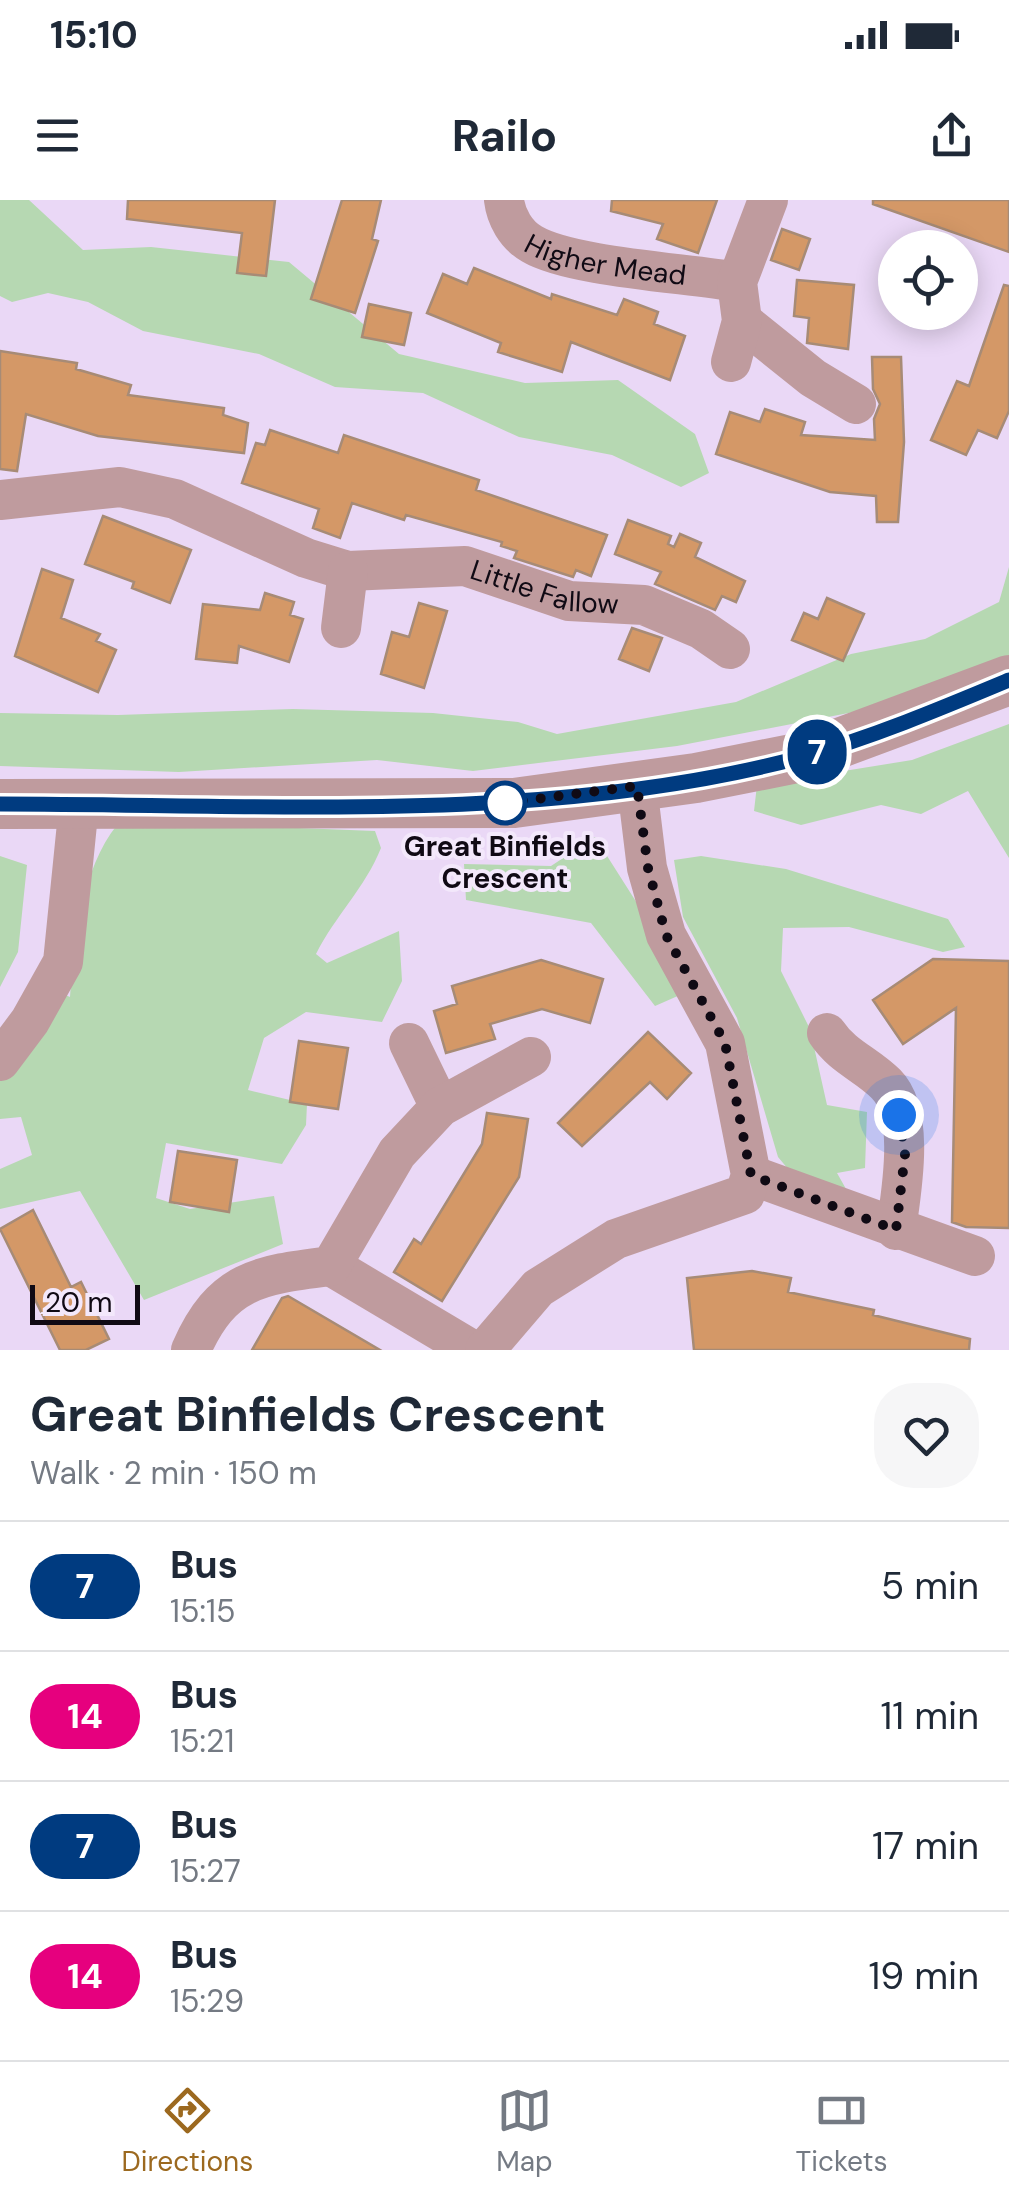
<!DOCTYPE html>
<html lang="en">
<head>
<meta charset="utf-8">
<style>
	body { margin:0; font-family:"DM Sans",sans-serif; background:#f6f6f7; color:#1f2937; height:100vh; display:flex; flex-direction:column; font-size:38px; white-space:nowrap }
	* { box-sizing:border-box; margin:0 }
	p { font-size:32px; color:#747a83 }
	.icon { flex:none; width:55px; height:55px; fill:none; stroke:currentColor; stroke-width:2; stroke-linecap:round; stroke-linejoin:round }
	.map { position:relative; height:1150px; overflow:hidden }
	.side { display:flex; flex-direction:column; background:#fff; flex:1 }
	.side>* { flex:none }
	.badge { padding:0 20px; border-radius:32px; font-size:35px; line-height:65px }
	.buttons { position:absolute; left:878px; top:30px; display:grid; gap:20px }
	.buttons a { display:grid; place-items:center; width:100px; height:100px; border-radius:50%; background:#fff; box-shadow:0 5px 25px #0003; font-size:50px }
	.scale { position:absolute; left:30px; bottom:25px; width:110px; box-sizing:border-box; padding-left:10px; border:5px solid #100a14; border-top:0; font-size:28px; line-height:35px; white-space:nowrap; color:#100a14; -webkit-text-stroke:8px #f3e8fb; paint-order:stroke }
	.you { position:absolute; width:50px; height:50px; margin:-25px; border:8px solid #fff; border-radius:50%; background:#1a73e8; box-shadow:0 0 0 15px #1a73e833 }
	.map>.badge { position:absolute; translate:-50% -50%; box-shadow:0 0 0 5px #fff }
	.round { display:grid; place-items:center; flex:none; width:105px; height:105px; border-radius:40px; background:#f6f6f7 }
	.overview { display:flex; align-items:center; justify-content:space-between; height:170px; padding:0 30px }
	h1 { font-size:48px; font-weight:700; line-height:75px }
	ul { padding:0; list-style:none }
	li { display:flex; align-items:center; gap:30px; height:130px; padding:0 30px; border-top:2px solid #e0e1e3 }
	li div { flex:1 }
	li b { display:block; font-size:38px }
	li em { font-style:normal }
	li .badge { min-width:110px; font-weight:700; text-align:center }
	.status { display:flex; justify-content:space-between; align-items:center; height:70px; padding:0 50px; background:#fff; direction:ltr }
	.status svg { height:28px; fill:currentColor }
	header { display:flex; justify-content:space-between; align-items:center; height:130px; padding:0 30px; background:#fff; font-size:45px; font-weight:700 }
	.dock { display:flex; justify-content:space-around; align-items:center; height:140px; border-top:2px solid #e0e1e3; background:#fff; font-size:28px; color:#747a83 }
	.dock a { display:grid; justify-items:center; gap:5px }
	.dock .active { color:#9c691f }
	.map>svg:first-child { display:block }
	.green { fill:#b6d8b2 }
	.building { fill:#d49867; stroke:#a78b76; stroke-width:2.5 }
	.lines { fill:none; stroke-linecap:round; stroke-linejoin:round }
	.minor { stroke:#bf9b9e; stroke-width:40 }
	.tertiary { stroke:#bf9b9e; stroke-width:50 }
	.line-casing { stroke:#fff; stroke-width:22 }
	.line { stroke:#003b80; stroke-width:15 }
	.walk { stroke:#100a14; stroke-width:10; stroke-dasharray:0 18 }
	.stop-dot { fill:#fff; stroke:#003b80; stroke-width:5 }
	.labels { text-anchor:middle; stroke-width:8; stroke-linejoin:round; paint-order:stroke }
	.street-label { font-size:28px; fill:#100a14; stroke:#f3e8fb }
	.stop-label { font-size:28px; font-weight:bold; fill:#100a14; stroke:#f3e8fb }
</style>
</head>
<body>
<div class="status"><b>15:10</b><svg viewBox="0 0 49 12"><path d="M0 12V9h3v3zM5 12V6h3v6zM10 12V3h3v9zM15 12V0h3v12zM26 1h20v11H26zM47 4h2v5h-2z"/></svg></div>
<header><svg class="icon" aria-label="menu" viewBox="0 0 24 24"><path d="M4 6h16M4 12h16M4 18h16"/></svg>Railo<svg class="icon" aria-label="share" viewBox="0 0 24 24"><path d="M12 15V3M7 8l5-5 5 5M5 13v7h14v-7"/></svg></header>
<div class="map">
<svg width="1009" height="1150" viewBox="0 0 1009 1150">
	<rect width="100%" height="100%" fill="#ead8f6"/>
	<path class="green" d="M 0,0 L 29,0 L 83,50 L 151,47 L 289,62 L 399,154 L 525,183 L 618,180 L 695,234 L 709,273 L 681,287 L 612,255 L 519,237 L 423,193 L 335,187 L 259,154 L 143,131 L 88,102 L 48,93 L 12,102 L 0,96 Z
		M 1009,367 L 1009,456 L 859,511 L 677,546 L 473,571 L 377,560 L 179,572 L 0,566 L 0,513 L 118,515 L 293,509 L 433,513 L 518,522 L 557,534 L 736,502 L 851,454 L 925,439 L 999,402 Z
		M 1009,524 L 1009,658 L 968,591 L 921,614 L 881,605 L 801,625 L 754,611 L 757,585 L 912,560 Z
		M 169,623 L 375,631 L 381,648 C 365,688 335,716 316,754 L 327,763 L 399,731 L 402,781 L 382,822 L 306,812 L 264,838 L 248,890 L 307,904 L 306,925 L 282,964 L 166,943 L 156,998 L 190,1009 L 274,996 L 283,1044 L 144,1100 L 80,991 L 0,1009 L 0,969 L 32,955 L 21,917 L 0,919 L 0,874 L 61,793 L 70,797 C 74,742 82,668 117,625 Z
		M 595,637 L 642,711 L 680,795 L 655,806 L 591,723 L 466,700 L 464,664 L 551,666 Z
		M 0,656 L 27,665 L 18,752 L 0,787 Z
		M 701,656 L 786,669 L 948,719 L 965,747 L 943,752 L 849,727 L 783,728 L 781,771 L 810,829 L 827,905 L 867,912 L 865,968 L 837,973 L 850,996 L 799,982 L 778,957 L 737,818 L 683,717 L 674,660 Z"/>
	<path class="building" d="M 128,0 L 275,0 L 266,76 L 237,73 L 242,33 L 127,19 Z
		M 342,0 L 381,0 L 372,39 L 378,41 L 355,113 L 311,99 Z
		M 612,0 L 717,0 L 698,53 L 657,39 L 663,24 L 611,11 Z
		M 873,0 L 1009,0 L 1009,52 L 873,4 Z
		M 782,29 L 810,39 L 799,70 L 771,60 Z
		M 474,68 L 551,99 L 552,94 L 617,115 L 624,99 L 658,112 L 654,124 L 685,136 L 670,180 L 571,142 L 562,172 L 498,152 L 501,143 L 427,113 L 443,74 L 467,84 Z
		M 797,80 L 854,85 L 848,149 L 807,143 L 809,118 L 794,116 Z
		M 1004,85 L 1009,86 L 1009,211 L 997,238 L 978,230 L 966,255 L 931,240 L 957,181 L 969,186 Z
		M 369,104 L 411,113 L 404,145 L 362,137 Z
		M 0,151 L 77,163 L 76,169 L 131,185 L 128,195 L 224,208 L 223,215 L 248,223 L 244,253 L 98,236 L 26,214 L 17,271 L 0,269 Z
		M 872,157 L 901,157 L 904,242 L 898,322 L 877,322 L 876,296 L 830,292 L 716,254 L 730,212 L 760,222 L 765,209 L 805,222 L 801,235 L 875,240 L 874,219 L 880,204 L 873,189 Z
		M 270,230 L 338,253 L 344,235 L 479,280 L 476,290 L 607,335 L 591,376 L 576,370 L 573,377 L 514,358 L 517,351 L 501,346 L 502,342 L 406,315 L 404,320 L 352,303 L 340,338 L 313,328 L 319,309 L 242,283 L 256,243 L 265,245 Z
		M 103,316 L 191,350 L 170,403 L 132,388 L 134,382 L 85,364 Z
		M 628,320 L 671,336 L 668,344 L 674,347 L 680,334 L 701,343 L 695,357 L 745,381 L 736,402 L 722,396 L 715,410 L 655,384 L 661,372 L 615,354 Z
		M 42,369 L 73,380 L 61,418 L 100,434 L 96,441 L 116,450 L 98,492 L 15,456 Z
		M 265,393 L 294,402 L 290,415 L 303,419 L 289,462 L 239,446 L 237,463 L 196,459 L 203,404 L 260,410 Z
		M 827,398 L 864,414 L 843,461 L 792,440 L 804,413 L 818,419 Z
		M 419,403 L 447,411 L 424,488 L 381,474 L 392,432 L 409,437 Z
		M 632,428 L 662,438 L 649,471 L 619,459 Z
		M 933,759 L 1009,761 L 1009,1028 L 966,1027 L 952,1022 L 956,808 L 903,844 L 873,800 Z
		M 541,760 L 603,779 L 590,823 L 542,809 L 490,824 L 495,839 L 446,853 L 434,811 L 457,804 L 452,786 Z
		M 648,832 L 691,873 L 667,899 L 650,882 L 582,946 L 558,923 Z
		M 299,841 L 348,848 L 338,909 L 290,902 Z
		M 487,913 L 528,919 L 519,977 L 442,1101 L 394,1072 L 414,1039 L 421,1044 L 482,944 Z
		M 178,951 L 237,960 L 229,1012 L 170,1002 Z
		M 33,1010 L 71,1087 L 81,1082 L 109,1139 L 86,1150 L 60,1150 L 0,1029 Z
		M 752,1071 L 791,1078 L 788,1092 L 874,1110 L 873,1115 L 970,1139 L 969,1150 L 694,1150 L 687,1078 Z
		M 288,1096 L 380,1150 L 252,1150 L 282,1098 Z"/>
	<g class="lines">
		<g class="minor">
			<path id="s1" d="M 504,0 C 506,17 516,35 532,44 C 571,67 686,73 737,82"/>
			<path d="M 742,121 L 813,178 L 856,204"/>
			<path d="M 731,162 L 742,121 L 737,82 L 768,0"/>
			<path id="s2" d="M 0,300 L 120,287 L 175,299 L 306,358 L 348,371 L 465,366 L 569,401 L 644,405 L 701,429 L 730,449"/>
			<path d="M 341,428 L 348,371"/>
			<path d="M 827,833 C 843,857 866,864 886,884 C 916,914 901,993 896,1030"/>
			<path d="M 409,843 L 440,907"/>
			<path d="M 0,861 L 30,821 L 63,762 L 79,604"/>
			<path d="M 751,975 L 975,1056"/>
			<path d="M 331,1066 L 472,1150"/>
			<path d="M 191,1150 C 222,1079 259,1075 331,1066 L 397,953 L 440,907 L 531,857"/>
			<path d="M 485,1150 L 538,1088 L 616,1039 L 745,994 L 751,975 L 725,843 L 666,735 L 647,668 L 637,586"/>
		</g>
		<path class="tertiary" d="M 0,604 L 514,603 L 696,578 L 802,557 L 1009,480"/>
	</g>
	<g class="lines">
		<defs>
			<path id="line" d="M 0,604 C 261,604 549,625 802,557 C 873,537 942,508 1009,480"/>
		</defs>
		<use href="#line" class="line-casing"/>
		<use href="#line" class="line"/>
		<path class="walk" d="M 505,603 L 637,586 L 648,668 L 666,735 L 725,843 L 751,975 L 896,1030 L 905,954 L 899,915"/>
	</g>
	<circle class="stop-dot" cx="505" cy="603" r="20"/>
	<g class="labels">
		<g class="street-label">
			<text dy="10" stroke="none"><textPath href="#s1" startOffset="130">Higher Mead</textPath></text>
			<text dy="10" stroke="none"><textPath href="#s2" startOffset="565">Little Fallow</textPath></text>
		</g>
		<g class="stop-label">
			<text x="505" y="656">Great Binfields<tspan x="505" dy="32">Crescent</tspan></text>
		</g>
	</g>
</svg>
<div class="buttons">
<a><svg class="icon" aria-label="locate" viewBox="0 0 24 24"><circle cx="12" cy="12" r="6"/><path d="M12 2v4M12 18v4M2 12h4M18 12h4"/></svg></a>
</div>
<div class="scale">20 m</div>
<div class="you" style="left:899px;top:915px"></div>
<b class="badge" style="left:817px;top:552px;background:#003b80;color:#fff">7</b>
</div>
<section class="side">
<div class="overview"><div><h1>Great Binfields Crescent</h1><p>Walk · 2 min · 150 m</p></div><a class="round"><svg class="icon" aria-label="heart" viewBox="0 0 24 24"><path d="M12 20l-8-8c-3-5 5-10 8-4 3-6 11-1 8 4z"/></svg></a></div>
<ul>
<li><span class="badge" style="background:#003b80;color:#fff">7</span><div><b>Bus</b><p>15:15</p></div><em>5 min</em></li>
<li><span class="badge" style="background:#e6007e;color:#fff">14</span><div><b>Bus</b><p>15:21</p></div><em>11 min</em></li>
<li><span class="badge" style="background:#003b80;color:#fff">7</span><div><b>Bus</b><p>15:27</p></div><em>17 min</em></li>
<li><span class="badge" style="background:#e6007e;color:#fff">14</span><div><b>Bus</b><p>15:29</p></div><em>19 min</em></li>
</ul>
</section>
<nav class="dock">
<a class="active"><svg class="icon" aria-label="directions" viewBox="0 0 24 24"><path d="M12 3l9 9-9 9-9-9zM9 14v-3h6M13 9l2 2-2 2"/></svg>Directions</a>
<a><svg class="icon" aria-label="map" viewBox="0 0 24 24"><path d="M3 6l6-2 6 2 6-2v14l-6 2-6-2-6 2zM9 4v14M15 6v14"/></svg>Map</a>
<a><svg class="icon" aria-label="tickets" viewBox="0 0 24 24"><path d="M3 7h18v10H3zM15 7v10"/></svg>Tickets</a>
</nav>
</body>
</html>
